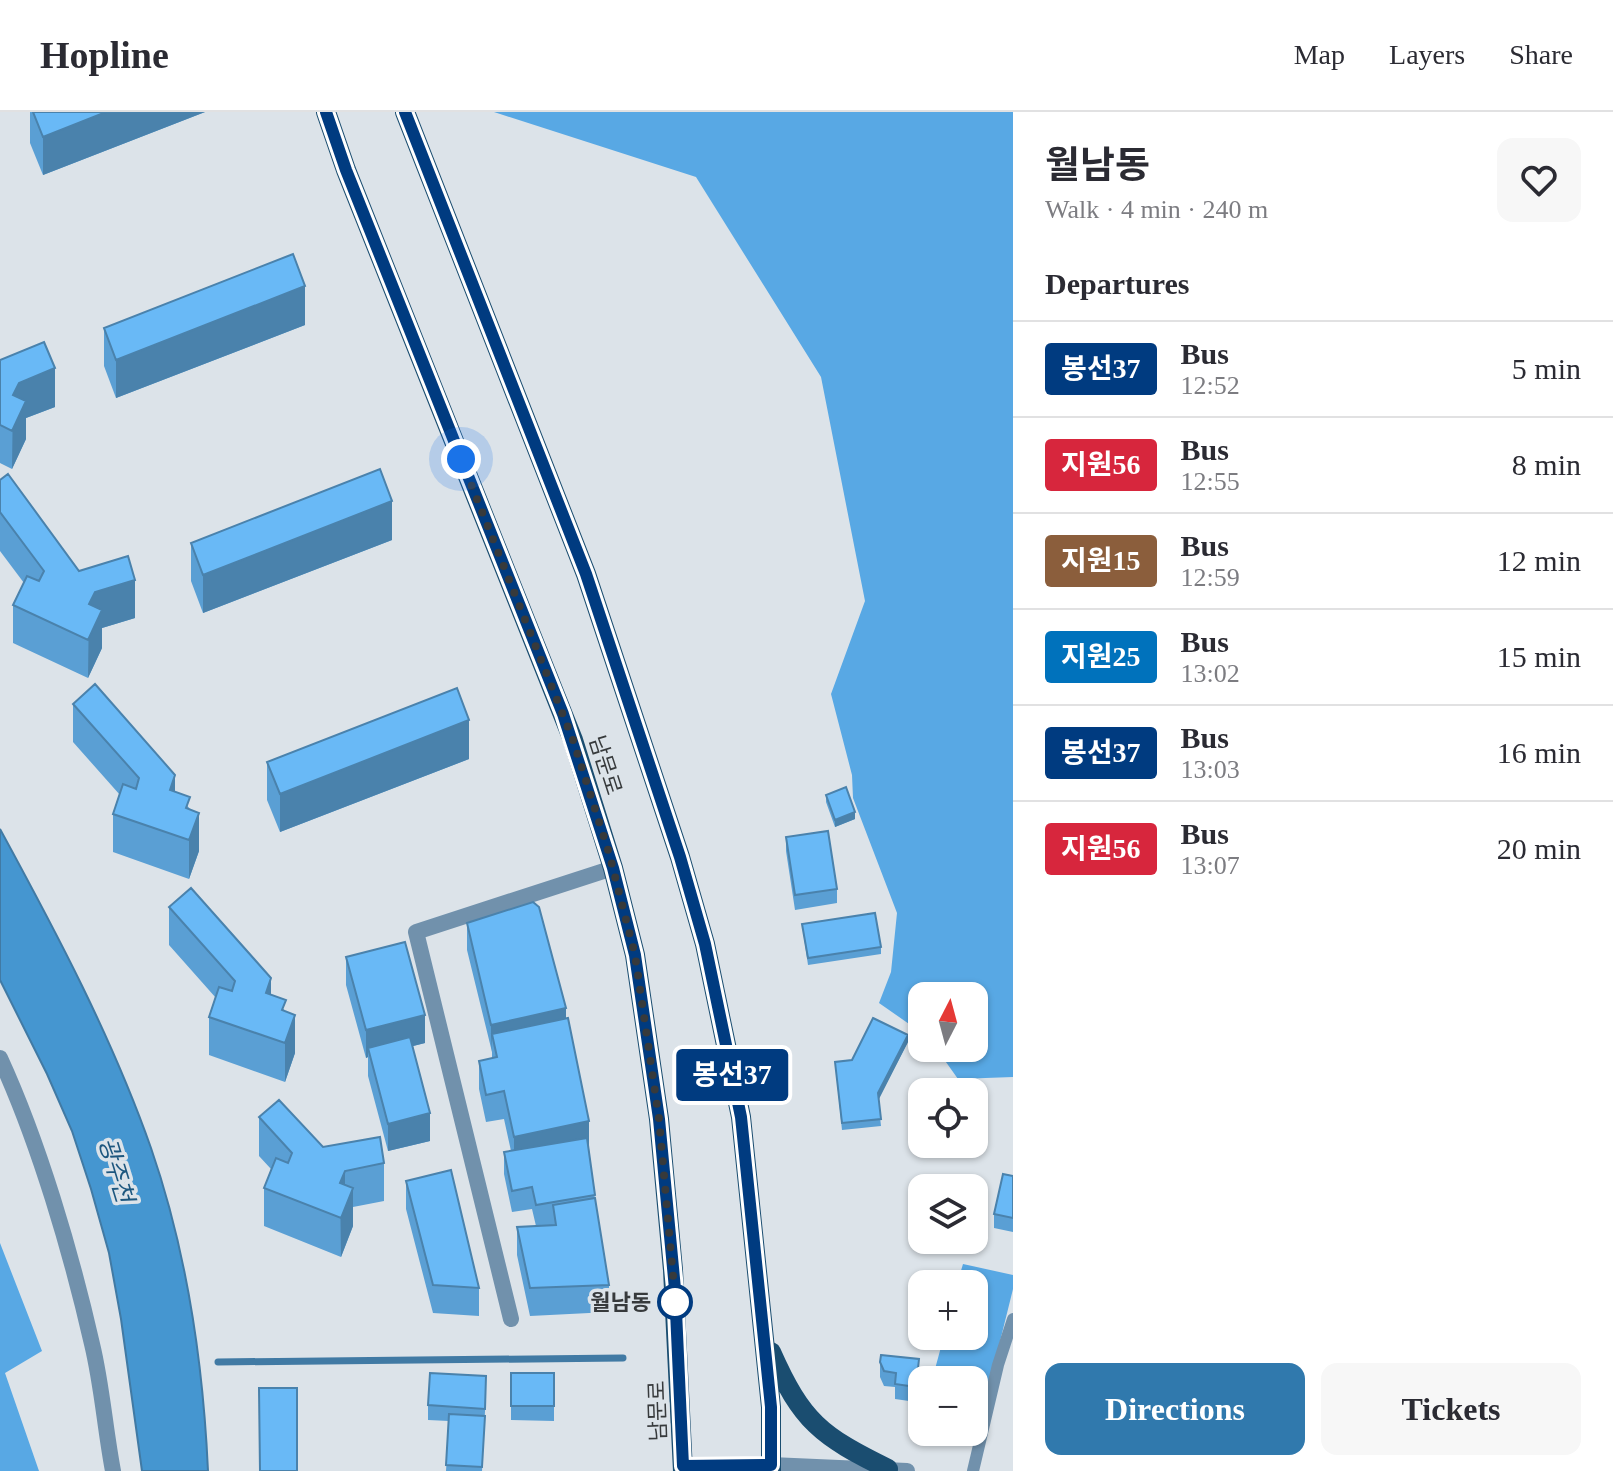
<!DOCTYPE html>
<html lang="en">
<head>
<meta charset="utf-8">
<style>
	body { margin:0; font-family:"Times New Roman","Noto Sans KR",serif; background:#f7f7f7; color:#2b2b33; height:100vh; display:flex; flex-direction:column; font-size:30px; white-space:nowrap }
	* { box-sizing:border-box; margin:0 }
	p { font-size:26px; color:#7c7c81 }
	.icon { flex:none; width:44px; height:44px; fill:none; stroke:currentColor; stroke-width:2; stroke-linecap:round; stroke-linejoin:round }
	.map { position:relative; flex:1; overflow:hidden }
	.sheet { display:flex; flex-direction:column; background:#fff; width:600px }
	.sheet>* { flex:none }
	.badge { padding:0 16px; border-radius:6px; font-size:28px; line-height:52px }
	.needle { width:52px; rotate:6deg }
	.tools { position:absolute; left:908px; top:870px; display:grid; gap:16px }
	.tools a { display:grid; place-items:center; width:80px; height:80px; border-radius:16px; background:#fff; box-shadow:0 2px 6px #0004; font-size:40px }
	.you { position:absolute; width:40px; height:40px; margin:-20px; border:6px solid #fff; border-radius:50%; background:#1a73e8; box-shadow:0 0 0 12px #1a73e833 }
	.map>.badge { position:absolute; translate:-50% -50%; box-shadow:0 0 0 4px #fff }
	h2 { padding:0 32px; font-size:30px; line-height:72px }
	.round { display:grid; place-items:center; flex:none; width:84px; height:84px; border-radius:16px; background:#f7f7f7 }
	.summary { display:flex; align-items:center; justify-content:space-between; height:136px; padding:0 32px }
	h1 { font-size:38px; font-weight:700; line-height:60px }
	.cta { display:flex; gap:16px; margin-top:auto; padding:16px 32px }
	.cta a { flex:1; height:92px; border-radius:16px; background:#3079ad; color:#fff; font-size:32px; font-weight:700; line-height:92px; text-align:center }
	.cta a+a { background:#f7f7f7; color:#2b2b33 }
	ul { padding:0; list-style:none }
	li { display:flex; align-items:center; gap:24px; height:96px; padding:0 32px; border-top:2px solid #e1e1e2 }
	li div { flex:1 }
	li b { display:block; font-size:30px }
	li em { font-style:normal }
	li .badge { min-width:88px; font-weight:700; text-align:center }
	header { display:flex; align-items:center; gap:48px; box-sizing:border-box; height:112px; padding:0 40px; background:#fff; border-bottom:2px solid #e1e1e2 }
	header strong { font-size:38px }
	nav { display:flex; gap:44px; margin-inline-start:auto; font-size:28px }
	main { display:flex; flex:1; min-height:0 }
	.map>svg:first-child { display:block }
	.forest { fill:#58a8e4 }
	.water { fill:#4596d0; stroke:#417aa4; stroke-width:2 }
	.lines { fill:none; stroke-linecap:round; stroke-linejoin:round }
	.stream { stroke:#417aa4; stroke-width:7 }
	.lane { stroke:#7191ac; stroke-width:12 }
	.street { stroke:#7191ac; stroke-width:16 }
	.primary { stroke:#1a4d70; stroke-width:20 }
	.wall { fill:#5a9fd4 }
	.shaded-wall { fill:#4a82ac }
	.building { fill:#69b9f6; stroke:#4a82ac; stroke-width:2 }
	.line-casing { stroke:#fff; stroke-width:18 }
	.line { stroke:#003b80; stroke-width:12 }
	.walk { stroke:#373a3c; stroke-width:8; stroke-dasharray:0 14.4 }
	.stop-dot { fill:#fff; stroke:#003b80; stroke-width:4 }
	.labels { text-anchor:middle; stroke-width:7; stroke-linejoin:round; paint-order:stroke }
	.street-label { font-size:22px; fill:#373a3c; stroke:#dce3e9 }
	.stop-label { font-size:22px; font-weight:bold; fill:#373a3c; stroke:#dce3e9; text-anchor:end }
	.water-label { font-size:24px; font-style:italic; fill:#1d577f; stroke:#dce3e9 }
</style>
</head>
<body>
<header>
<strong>Hopline</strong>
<nav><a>Map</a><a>Layers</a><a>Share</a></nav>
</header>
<main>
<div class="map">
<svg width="1013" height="1359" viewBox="0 0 1013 1359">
	<rect width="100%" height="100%" fill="#dce3e9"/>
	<path class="forest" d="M 494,0 L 1013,0 L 1013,965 L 958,967 L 936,936 L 974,936 L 974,884 L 922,884 L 922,921 L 879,891 L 891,860 L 897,801 L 853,686 L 852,663 L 831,582 L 865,489 L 821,265 L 696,65 Z
		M 0,1131 L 42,1239 L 5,1261 L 39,1359 L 0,1359 Z
		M 963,1152 L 1013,1163 L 1013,1177 L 977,1322 L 966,1331 L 956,1320 L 974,1320 L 974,1268 L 932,1268 L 944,1224 L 974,1224 L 974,1172 L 957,1172 Z"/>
	<path class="water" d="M 0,717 C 56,820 112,925 151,1036 C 187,1140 203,1249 208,1359 L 142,1359 L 121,1207 L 109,1141 L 91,1077 L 72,1019 L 47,962 L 0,868 Z"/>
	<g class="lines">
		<path class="stream" d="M 218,1250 L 623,1246"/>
		<path class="lane" d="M 973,1359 L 998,1253 L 1013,1207"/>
		<path class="street" d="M 0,946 C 39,1031 71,1140 92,1232 C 102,1273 105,1317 113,1359
			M 511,1207 L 416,820 L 613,756
			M 683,1354 L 771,1353 L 907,1359"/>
		<path class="primary" d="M 326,0 L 346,58 L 573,628 L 613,756 L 635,843 L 659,1007 L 673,1158 L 683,1359
			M 405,0 L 586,462 L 680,745 L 705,832 L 741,1005 L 771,1295 L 771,1359
			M 771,1240 C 802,1310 821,1324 888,1357"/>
	</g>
	<path class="wall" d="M 30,0 L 205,0 L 43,63 L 30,31 Z
		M 305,213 L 116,286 L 104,254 L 104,216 Z
		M 0,248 L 55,295 L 26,306 L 26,327 L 12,357 L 0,351 Z
		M 0,368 L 79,459 L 135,506 L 102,516 L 102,536 L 88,566 L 13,531 L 13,493 L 24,471 L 0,439 Z
		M 392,428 L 203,501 L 191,469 L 191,431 Z
		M 73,592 L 175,680 L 190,697 L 199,739 L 189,767 L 113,740 L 113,702 L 120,683 L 73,630 Z
		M 469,647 L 280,720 L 267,688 L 267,650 Z
		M 826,683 L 855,707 L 835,715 L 826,690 Z
		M 786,725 L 837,777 L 837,791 L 795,798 L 786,739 Z
		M 169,795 L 271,883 L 286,900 L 295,941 L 285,970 L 209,943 L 209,905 L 216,886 L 169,833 Z
		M 467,811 L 566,907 L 589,1037 L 595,1087 L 609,1173 L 609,1200 L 530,1204 L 517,1143 L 517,1115 L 536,1114 L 532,1097 L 512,1100 L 504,1062 L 504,1040 L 511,1039 L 504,1007 L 486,1010 L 479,977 L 479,949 L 492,947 L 492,940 L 467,838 Z
		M 802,812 L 881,835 L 881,842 L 808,853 Z
		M 346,845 L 425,931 L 413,934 L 430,1029 L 388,1039 L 368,964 L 368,945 L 366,946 L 346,873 Z
		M 908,930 L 878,987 L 881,1014 L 842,1018 L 835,950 L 852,948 Z
		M 259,1005 L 323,1035 L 384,1051 L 384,1089 L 353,1095 L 353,1114 L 341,1145 L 264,1114 L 264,1076 L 271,1057 L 259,1044 Z
		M 1013,1064 L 1013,1120 L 994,1116 L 994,1102 Z
		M 406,1069 L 479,1176 L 479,1204 L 433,1201 L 406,1097 Z
		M 880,1250 L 919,1262 L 916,1290 L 895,1287 L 895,1275 L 884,1274 L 880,1265 Z
		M 511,1261 L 554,1261 L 554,1309 L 511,1308 Z
		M 486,1279 L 482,1359 L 446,1359 L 449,1309 L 428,1308 L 428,1293 Z"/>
	<path class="shaded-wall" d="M 106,0 L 205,0 L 43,63 L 43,25 Z
		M 305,174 L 305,213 L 116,286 L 116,248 Z
		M 55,256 L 55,295 L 26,306 L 26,327 L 12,357 L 13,283 L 19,271 Z
		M 392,389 L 392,428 L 203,501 L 203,463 Z
		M 135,468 L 135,506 L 102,516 L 102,536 L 88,566 L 89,492 L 95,480 Z
		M 469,608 L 469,647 L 280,720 L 280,682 Z
		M 175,663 L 175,701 L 170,678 Z
		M 855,700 L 855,707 L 835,715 L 835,708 Z
		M 199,701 L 199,739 L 189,767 L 189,728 Z
		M 271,866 L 271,904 L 266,881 Z
		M 566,896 L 566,924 L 492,922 L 491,940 L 491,913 Z
		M 295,903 L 295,941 L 285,970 L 285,931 Z
		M 425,903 L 425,931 L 370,945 L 368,936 L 368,945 L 366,946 L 366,918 Z
		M 908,923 L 908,930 L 878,989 L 878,981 Z
		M 430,1001 L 430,1029 L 388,1039 L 388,1012 Z
		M 589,1009 L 589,1037 L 514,1052 L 514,1025 Z
		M 345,1059 L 345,1096 L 353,1076 L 353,1114 L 341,1145 L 340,1071 Z
		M 919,1247 L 919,1262 L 916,1290 L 916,1275 Z"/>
	<path class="building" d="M 33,0 L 106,0 L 43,25 Z
		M 293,142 L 305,174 L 116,248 L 104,216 Z
		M 44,230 L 55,256 L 19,271 L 13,283 L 26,289 L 12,319 L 0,313 L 0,248 Z
		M 380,357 L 392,389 L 203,463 L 191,431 Z
		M 8,362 L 79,459 L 128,444 L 135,468 L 95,480 L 89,492 L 102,498 L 88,528 L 13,493 L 27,464 L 39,469 L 44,459 L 0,400 L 0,368 Z
		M 95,572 L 175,663 L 170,678 L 190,685 L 186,696 L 199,701 L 189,728 L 113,702 L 123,672 L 136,677 L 139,666 L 73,592 Z
		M 457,576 L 469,608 L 280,682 L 267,650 Z
		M 846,675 L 855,700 L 835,708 L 826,683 Z
		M 828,719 L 837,777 L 795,783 L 786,725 Z
		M 191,776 L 271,866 L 266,881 L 286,888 L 282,898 L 295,903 L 285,931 L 209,905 L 219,875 L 232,879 L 235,869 L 169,795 Z
		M 533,790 L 539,795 L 566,896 L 491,913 L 467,811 Z
		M 875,801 L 881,835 L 808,846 L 802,812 Z
		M 405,830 L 425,903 L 366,918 L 346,845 Z
		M 568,906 L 589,1009 L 514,1025 L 504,979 L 486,983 L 479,949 L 497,945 L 492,922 Z
		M 873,906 L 908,923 L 878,981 L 881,1007 L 842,1011 L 835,950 L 852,948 Z
		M 410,925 L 430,1001 L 388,1012 L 368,936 Z
		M 279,988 L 323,1035 L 380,1025 L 384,1051 L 345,1059 L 340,1071 L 353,1076 L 341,1106 L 264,1076 L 276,1046 L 288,1051 L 292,1041 L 259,1005 Z
		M 587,1026 L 595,1083 L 536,1093 L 532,1075 L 512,1079 L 504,1040 Z
		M 451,1058 L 479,1176 L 433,1173 L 406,1069 Z
		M 1003,1062 L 1013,1064 L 1013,1106 L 994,1102 Z
		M 595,1086 L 609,1173 L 530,1176 L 517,1115 L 556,1113 L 553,1093 Z
		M 881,1243 L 919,1247 L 916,1275 L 895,1272 L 896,1261 L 884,1259 L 880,1250 Z
		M 430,1261 L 486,1264 L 485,1297 L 428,1293 Z
		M 511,1261 L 554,1261 L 554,1294 L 511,1294 Z
		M 259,1276 L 297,1276 L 297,1359 L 260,1359 Z
		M 449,1302 L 485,1304 L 482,1355 L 446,1353 Z"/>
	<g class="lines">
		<defs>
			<path id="line" d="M 326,0 L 346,58 L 563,602 L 613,756 L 635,843 L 659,1007 L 675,1177 L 683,1354 L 771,1353 L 771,1295 L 741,1005 L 705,832 L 680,745 L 586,462 L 405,0"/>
		</defs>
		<use href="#line" class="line-casing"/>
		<use href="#line" class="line"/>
		<path class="walk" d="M 461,347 L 573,628 L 609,741 L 635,843 L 659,1007 L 676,1197 L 675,1190"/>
	</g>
	<circle class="stop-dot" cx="675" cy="1190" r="16"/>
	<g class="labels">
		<g class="street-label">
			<text transform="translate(606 653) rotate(72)" y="8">남문로</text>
			<text transform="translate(657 1299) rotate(-92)" y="8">남문로</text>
		</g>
		<g class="stop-label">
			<text x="651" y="1198">월남동</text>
		</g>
		<g class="water-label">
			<text transform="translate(116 1058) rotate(73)" y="8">광주천</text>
		</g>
	</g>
</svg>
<div class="tools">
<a><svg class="needle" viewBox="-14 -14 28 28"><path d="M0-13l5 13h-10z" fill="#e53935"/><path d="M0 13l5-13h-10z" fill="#7c7c81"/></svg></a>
<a><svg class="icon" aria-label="locate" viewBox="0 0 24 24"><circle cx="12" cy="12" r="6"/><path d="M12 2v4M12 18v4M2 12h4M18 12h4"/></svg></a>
<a><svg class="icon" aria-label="layers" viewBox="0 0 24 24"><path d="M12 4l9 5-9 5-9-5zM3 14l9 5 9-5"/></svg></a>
<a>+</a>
<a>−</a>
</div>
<div class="you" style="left:461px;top:347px"></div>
<b class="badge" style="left:732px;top:963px;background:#003b80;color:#fff">봉선37</b>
</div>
<section class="sheet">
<div class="summary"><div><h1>월남동</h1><p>Walk · 4 min · 240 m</p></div><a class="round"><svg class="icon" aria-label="heart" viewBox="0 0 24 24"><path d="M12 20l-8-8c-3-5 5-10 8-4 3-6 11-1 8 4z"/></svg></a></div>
<h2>Departures</h2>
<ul>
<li><span class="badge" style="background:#003b80;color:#fff">봉선37</span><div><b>Bus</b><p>12:52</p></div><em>5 min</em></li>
<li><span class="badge" style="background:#d7263d;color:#fff">지원56</span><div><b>Bus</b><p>12:55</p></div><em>8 min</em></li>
<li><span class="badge" style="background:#8b5e3c;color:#fff">지원15</span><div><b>Bus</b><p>12:59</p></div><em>12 min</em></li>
<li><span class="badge" style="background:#0072bc;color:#fff">지원25</span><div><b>Bus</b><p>13:02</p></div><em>15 min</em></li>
<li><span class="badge" style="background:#003b80;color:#fff">봉선37</span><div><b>Bus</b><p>13:03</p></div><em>16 min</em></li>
<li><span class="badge" style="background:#d7263d;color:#fff">지원56</span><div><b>Bus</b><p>13:07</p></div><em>20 min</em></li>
</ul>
<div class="cta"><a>Directions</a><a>Tickets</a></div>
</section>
</main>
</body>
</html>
